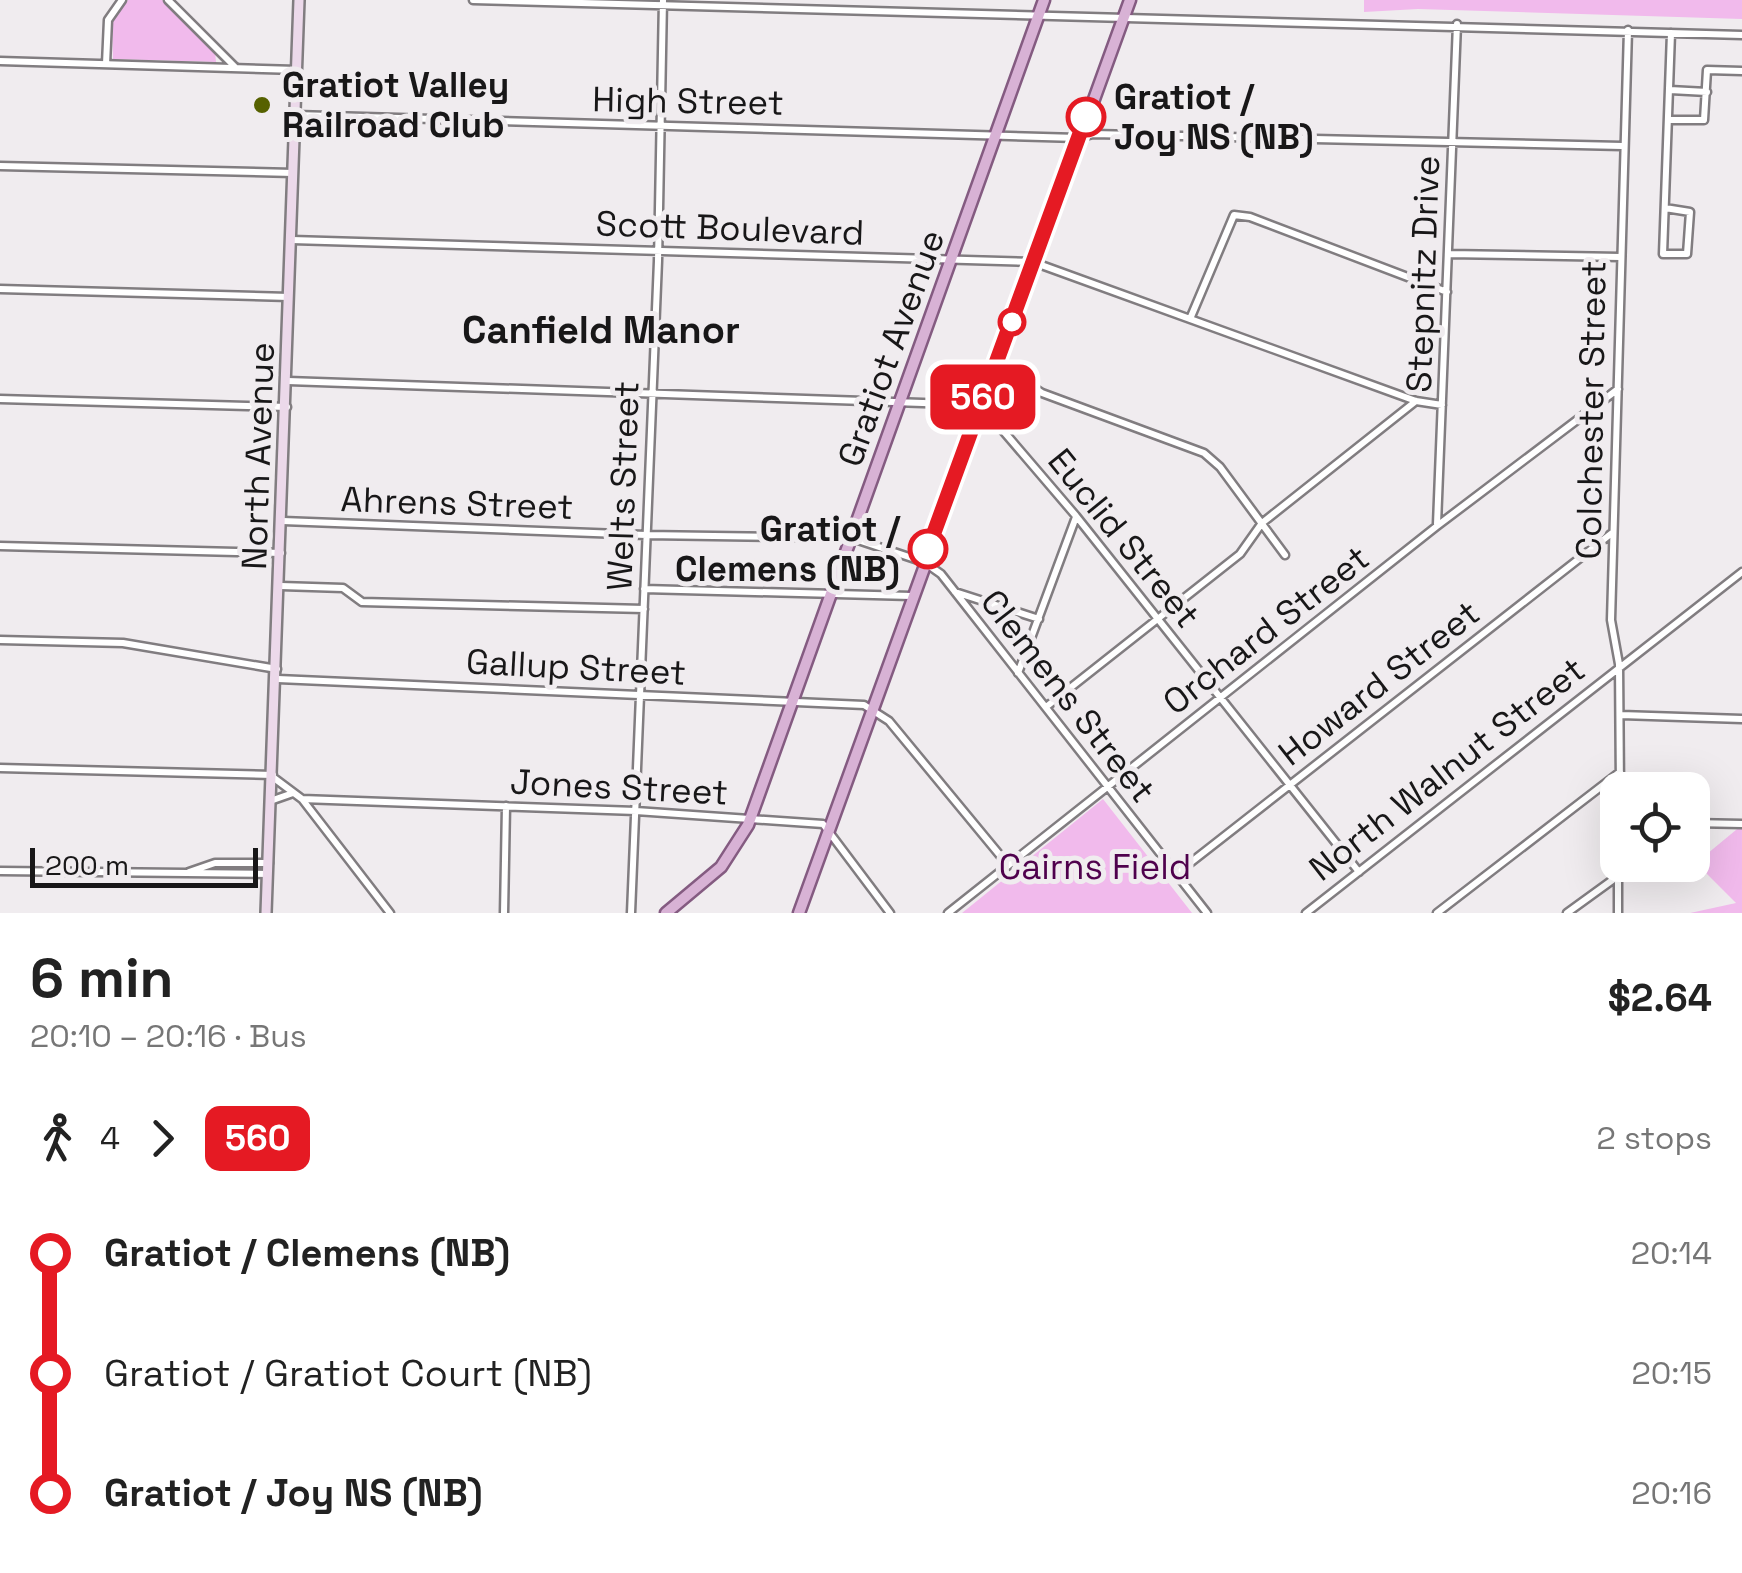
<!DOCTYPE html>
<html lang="en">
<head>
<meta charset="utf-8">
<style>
	body { margin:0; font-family:"Space Grotesk",sans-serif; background:#f6f6f6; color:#222; height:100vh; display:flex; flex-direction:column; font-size:38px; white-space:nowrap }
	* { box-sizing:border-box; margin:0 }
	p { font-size:32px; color:#767676 }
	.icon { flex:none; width:55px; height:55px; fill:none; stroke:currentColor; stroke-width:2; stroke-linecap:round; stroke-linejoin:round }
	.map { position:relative; height:913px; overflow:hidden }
	.sheet { display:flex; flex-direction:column; background:#fff; flex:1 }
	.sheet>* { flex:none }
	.badge { padding:0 20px; border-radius:15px; font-size:35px; line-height:65px }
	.controls { position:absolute; left:1600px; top:772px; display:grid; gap:20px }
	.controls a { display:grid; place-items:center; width:110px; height:110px; border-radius:20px; background:#fff; box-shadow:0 10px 40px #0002; font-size:50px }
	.scale { position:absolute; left:30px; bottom:25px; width:228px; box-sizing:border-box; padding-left:10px; border:5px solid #181718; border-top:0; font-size:28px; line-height:35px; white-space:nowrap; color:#181718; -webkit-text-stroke:8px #f0ecef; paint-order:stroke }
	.map>.badge { position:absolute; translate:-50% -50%; box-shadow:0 0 0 5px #fff }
	.legs { display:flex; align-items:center; gap:15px; height:110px; padding:0 30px; font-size:32px }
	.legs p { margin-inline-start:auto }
	.head { display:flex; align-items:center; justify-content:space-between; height:170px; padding:0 30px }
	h1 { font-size:55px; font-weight:800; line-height:75px }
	ul { padding:0 30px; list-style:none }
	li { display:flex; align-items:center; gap:35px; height:120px; font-size:38px }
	li i { display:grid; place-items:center; width:15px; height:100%; margin:0 12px; background:currentColor }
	li i::after { content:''; width:25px; height:25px; margin:-12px; border:8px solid; border-radius:50%; background:#fff }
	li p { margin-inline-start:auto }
	li:first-child i { background:linear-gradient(#0000 50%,currentColor 0) }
	li:last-child i { background:linear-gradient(currentColor 50%,#0000 0) }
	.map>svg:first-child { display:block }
	.green { fill:#f1baec }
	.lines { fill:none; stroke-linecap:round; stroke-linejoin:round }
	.street-casing { stroke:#817d80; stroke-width:11 }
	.secondary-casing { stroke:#817d80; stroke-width:14 }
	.primary-casing { stroke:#845b81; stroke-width:15 }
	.street { stroke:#fff; stroke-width:6 }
	.secondary { stroke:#ecd9ea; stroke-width:9 }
	.primary { stroke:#d8b2d5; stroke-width:10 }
	.line-1-casing { stroke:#fff; stroke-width:22 }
	.line-1 { stroke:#e51a23; stroke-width:15 }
	.poi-dot { fill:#566100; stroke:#f0ecef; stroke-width:4 }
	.stop-1-dot { fill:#fff; stroke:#e51a23; stroke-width:5 }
	.labels { text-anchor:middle; stroke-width:10; stroke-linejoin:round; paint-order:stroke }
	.poi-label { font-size:35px; font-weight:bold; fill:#181718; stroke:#f0ecef; text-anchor:start }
	.stop-label { font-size:35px; font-weight:bold; fill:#181718; stroke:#f0ecef; text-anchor:start }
	.street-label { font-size:35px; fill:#181718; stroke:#f0ecef }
	.park-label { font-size:35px; fill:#4f014d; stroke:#f0ecef }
	.neighbourhood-label { font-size:38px; font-weight:bold; fill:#181718; stroke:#f0ecef }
</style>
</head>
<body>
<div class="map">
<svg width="1742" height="913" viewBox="0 0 1742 913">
	<rect width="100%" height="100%" fill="#f0ecef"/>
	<path class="green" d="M 128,0 L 162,0 L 215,52 L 216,62 L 113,59 L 112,23 Z
		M 1364,0 L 1742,0 L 1742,19 L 1418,9 L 1364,12 Z
		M 1103,799 L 1192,913 L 962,913 Z
		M 1742,825 L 1742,913 L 1690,913 L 1736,903 L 1696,863 Z"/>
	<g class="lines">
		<defs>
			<path id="street" d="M 168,0 L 235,67
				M 473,0 L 1742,35
				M 0,61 L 297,70
				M 106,64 L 108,20 L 122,0
				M 1670,90 L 1707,92
				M 296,115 L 1078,138 L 1093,134 L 1622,146
				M 1669,120 L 1704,120 L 1707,70 L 1742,71
				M 0,166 L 293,173
				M 1665,208 L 1690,212 L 1687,254 L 1663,254 C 1666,180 1669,106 1671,33
				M 292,240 L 1033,262 L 1416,401 L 1442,405
				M 1449,254 L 1620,257
				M 0,289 L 289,297
				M 1190,319 L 1234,215 L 1250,217 L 1447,292
				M 998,364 L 1042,393 L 1204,453 L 1220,467 L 1285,555
				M 288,381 L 981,405 L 1076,516 L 1359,872
				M 0,399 L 287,407
				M 283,521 L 646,535 L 852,538 L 924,562 L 941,574 L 1207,913
				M 1437,524 L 1457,24
				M 0,546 L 281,553
				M 281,586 L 343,588 L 362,602 L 644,609
				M 644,589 L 911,596
				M 955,592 L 1039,619
				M 0,640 L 123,643 L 277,669
				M 1018,673 L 1076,517
				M 278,679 L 864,705 L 889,721 L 1008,865
				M 1046,707 L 1240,554 L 1262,523 L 1416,401
				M 1621,715 L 1742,719
				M 0,768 L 273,775
				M 274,778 L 302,799 L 390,913
				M 1620,790 L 1619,664 L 1611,620 L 1628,30
				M 302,799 L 636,811 L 823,824 L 890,913
				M 273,800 L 293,793
				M 1692,823 L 1742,824
				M 0,871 L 268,874
				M 189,872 L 215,863 L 269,863
				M 1176,874 L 1612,533
				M 504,913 L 506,806
				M 631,913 L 658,261 L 663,0
				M 948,913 L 1437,526 L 1618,389
				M 1306,913 L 1742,572
				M 1437,913 L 1620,772
				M 1567,913 L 1618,876
				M 1618,913 L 1618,865"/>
			<path id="secondary" d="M 266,913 L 299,0"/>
			<path id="primary" d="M 666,913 L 721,867 L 748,825 L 1044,0
				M 799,913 L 1130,0"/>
		</defs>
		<use href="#street" class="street-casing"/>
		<use href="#secondary" class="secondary-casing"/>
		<use href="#primary" class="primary-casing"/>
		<use href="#street" class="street"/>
		<use href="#secondary" class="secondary"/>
		<use href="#primary" class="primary"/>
	</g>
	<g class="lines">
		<defs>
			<path id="line-1" d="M 928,549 L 1086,117"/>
		</defs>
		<use href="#line-1" class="line-1-casing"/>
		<use href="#line-1" class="line-1"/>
	</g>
	<circle class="poi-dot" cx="262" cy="105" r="10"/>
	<g class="stop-1-dot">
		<circle cx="1086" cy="117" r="18"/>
		<circle cx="1012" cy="322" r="12"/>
		<circle cx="928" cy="549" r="18"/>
	</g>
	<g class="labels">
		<g class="poi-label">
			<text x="282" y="97">Gratiot Valley<tspan x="282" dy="40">Railroad Club</tspan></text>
		</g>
		<g class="stop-label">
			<text x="1114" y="109">Gratiot /<tspan x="1114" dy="40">Joy NS (NB)</tspan></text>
			<text x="900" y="541" text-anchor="end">Gratiot /<tspan x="900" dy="40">Clemens (NB)</tspan></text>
		</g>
		<g class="street-label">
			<text transform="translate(688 101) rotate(1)" y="12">High Street</text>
			<text transform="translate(730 228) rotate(2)" y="12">Scott Boulevard</text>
			<text transform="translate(1423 274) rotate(-88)" y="12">Stepnitz Drive</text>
			<text transform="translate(891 348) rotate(-70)" y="12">Gratiot Avenue</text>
			<text transform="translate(1591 410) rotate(-89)" y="12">Colchester Street</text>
			<text transform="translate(258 456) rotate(-88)" y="12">North Avenue</text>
			<text transform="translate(623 486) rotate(-88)" y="12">Welts Street</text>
			<text transform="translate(457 503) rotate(2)" y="12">Ahrens Street</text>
			<text transform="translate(1124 538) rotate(51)" y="12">Euclid Street</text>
			<text transform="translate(1266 630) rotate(-38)" y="12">Orchard Street</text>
			<text transform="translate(576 667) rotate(3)" y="12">Gallup Street</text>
			<text transform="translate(1379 683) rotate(-38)" y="12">Howard Street</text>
			<text transform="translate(1068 696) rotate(52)" y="12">Clemens Street</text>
			<text transform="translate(1447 769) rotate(-38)" y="12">North Walnut Street</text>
			<text transform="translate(619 787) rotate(3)" y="12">Jones Street</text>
		</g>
		<g class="park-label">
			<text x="1095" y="879">Cairns Field</text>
		</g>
		<g class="neighbourhood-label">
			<text x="601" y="343">Canfield Manor</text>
		</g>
	</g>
</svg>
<div class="controls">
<a><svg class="icon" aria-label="locate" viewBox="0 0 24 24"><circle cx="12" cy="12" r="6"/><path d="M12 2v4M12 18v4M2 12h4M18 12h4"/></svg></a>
</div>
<div class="scale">200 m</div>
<b class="badge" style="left:983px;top:397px;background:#e51a23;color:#fff">560</b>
</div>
<section class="sheet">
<div class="head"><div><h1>6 min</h1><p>20:10 – 20:16 · Bus</p></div><b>$2.64</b></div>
<div class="legs"><svg class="icon" aria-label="walk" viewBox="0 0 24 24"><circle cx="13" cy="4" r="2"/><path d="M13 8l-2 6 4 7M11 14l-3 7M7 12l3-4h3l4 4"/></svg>4<svg class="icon" aria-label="forward" viewBox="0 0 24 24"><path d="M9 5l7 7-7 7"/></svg><b class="badge" style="background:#e51a23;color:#fff">560</b><p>2 stops</p></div>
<ul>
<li><i style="color:#e51a23"></i><b>Gratiot / Clemens (NB)</b><p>20:14</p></li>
<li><i style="color:#e51a23"></i><span>Gratiot / Gratiot Court (NB)</span><p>20:15</p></li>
<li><i style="color:#e51a23"></i><b>Gratiot / Joy NS (NB)</b><p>20:16</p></li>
</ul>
</section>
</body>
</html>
